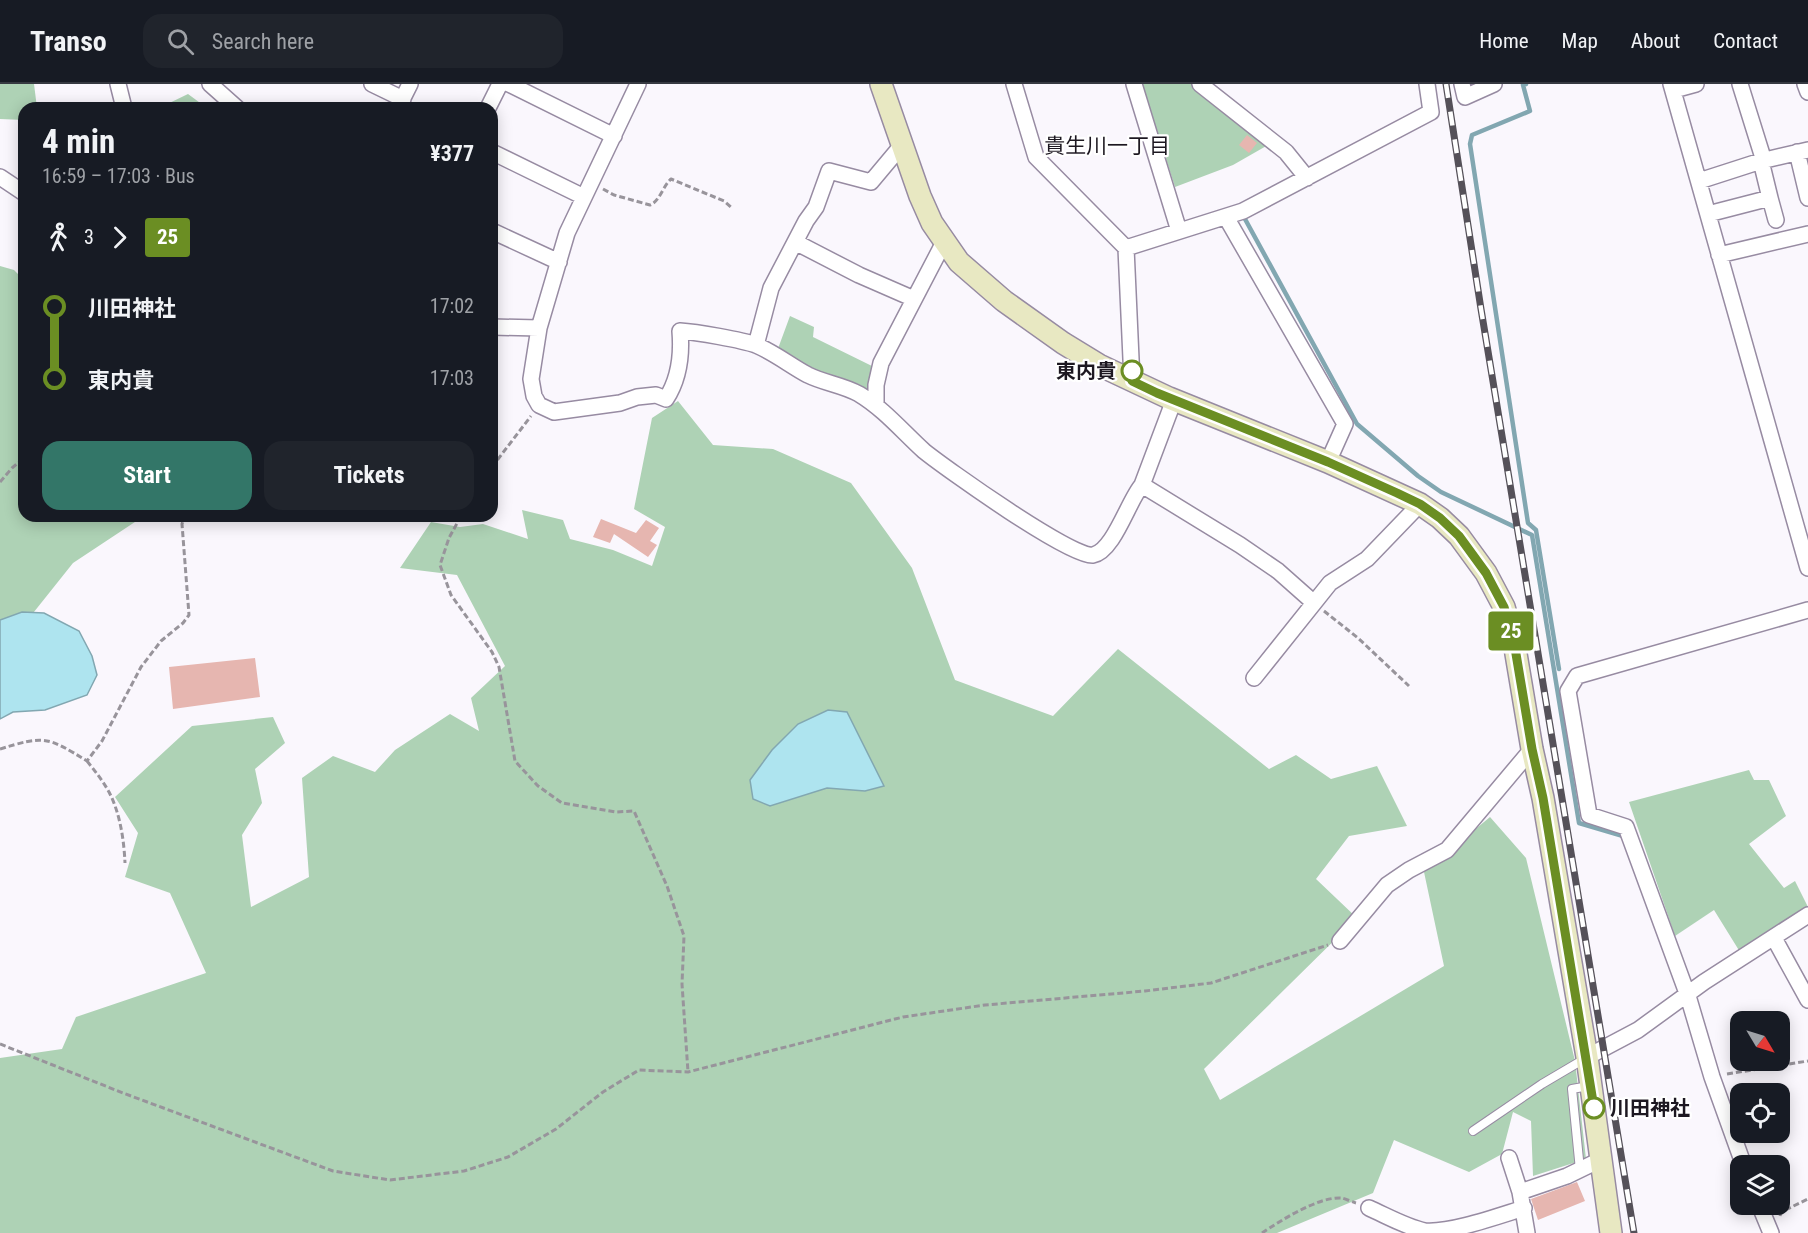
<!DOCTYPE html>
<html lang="en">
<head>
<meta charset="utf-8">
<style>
	body { margin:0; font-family:"Roboto Condensed","Noto Sans JP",sans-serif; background:#20242c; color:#f1f3f6; height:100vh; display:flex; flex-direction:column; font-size:22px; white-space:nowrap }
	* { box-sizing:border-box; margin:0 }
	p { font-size:20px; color:#9ea1a6 }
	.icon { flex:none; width:33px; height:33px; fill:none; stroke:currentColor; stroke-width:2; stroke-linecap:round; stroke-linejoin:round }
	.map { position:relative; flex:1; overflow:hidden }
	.panel { position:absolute; left:18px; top:18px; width:480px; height:420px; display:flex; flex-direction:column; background:#171b24; border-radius:18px; box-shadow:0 3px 15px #0003 }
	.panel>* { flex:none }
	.badge { padding:0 12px; border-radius:4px; font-size:21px; line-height:39px }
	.needle { width:39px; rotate:128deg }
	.buttons { position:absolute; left:1730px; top:927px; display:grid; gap:12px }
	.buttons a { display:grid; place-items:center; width:60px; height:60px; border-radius:12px; background:#171b24; box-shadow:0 3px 15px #0003; font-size:30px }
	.map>.badge { position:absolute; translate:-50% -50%; box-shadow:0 0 0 3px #fff }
	.legs { display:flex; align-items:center; gap:9px; height:66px; padding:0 24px; font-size:20px }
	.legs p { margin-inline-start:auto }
	.head { display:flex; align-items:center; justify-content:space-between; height:102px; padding:0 24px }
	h1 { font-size:33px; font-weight:700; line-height:45px }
	.primary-button { display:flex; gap:12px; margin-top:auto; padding:12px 24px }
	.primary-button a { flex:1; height:69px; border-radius:18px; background:#337668; color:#fff; font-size:24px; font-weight:700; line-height:69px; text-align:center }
	.primary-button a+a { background:#20242c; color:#f1f3f6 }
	ul { padding:0 24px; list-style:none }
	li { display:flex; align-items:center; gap:21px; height:72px; font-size:22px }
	li i { display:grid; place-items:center; width:9px; height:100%; margin:0 8px; background:currentColor }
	li i::after { content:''; width:15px; height:15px; margin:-8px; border:4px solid; border-radius:50%; background:#171b24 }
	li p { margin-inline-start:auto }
	li:first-child i { background:linear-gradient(#0000 50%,currentColor 0) }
	li:last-child i { background:linear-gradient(currentColor 50%,#0000 0) }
	header { display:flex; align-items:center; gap:36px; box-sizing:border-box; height:84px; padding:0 30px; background:#171b24; border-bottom:2px solid #363941 }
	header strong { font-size:28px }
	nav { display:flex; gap:33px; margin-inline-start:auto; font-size:21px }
	.search { width:420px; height:54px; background:#20242c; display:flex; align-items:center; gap:15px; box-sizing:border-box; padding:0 21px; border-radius:18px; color:#9ea1a6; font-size:22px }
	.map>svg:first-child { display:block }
	.green { fill:#aed2b5 }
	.water { fill:#aee4ef; stroke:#82a7b1; stroke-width:1.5 }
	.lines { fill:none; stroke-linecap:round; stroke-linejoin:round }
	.stream { stroke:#82a7b1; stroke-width:4.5 }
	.building { fill:#e6b6b0 }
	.lane-casing { stroke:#978ba2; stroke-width:10 }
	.street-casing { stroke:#978ba2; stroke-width:18 }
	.secondary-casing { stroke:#978ba2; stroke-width:24 }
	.path { stroke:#98949b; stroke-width:3; stroke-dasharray:6 3; stroke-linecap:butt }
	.lane { stroke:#fff; stroke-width:8 }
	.street { stroke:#fff; stroke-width:15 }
	.secondary { stroke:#e8e8c2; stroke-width:21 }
	.rail-casing { stroke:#555159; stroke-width:7 }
	.rail { stroke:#fff; stroke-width:4.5; stroke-dasharray:14; stroke-linecap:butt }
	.line-1-casing { stroke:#fff; stroke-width:14 }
	.line-1 { stroke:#6b8e23; stroke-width:9 }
	.stop-1-dot { fill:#fff; stroke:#6b8e23; stroke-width:3 }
	.labels { text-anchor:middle; stroke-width:4.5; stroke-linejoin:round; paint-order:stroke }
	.stop-label { font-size:20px; font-weight:bold; fill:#1d1821; stroke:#fff; text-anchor:end }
	.neighbourhood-label { font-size:21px; fill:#1d1821; stroke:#fff }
</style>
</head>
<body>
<header>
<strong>Transo</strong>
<div class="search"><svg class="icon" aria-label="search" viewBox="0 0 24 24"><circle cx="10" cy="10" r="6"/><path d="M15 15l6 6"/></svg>Search here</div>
<nav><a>Home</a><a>Map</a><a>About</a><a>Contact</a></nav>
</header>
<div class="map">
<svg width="1808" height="1149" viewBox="0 0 1808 1149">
	<rect width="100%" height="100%" fill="#faf7fd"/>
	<path class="green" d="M 0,0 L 34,0 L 37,24 L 24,24 L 24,36 L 0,35 Z
		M 1142,0 L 1192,0 L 1268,61 L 1233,81 L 1175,103 Z
		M 188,10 L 207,24 L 159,24 Z
		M 0,182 L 14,186 L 24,196 L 24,432 L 144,432 L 73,479 L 14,553 L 0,554 Z
		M 790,232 L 814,243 L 813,253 L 874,283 L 872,311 L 776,270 Z
		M 678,317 L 713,361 L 773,365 L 851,399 L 912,484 L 955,596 L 1053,632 L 1118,565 L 1269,685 L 1296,671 L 1331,695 L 1377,682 L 1407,742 L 1349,752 L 1316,795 L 1357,834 L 1204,985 L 1220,1016 L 1444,882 L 1424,788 L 1490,733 L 1526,774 L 1575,977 L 1586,1075 L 1533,1092 L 1531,1037 L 1513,1028 L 1502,1070 L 1469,1088 L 1394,1056 L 1373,1109 L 1277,1149 L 0,1149 L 0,974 L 62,965 L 76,933 L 206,889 L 170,809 L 125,793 L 138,749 L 115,713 L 192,642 L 273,633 L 285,659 L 255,685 L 262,719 L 242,751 L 251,823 L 309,793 L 302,694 L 333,672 L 375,688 L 395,666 L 450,630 L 479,647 L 471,614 L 505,582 L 457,491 L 400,484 L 431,438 L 460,443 L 483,440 L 528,455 L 522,426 L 563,436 L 570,455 L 613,466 L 652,482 L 665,443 L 634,425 L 652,334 Z
		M 1749,686 L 1754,696 L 1769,696 L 1786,732 L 1749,760 L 1784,804 L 1795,797 L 1808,823 L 1740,868 L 1714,826 L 1675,852 L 1629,718 Z"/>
	<path class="water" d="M 22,528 L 44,529 L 79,547 L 92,572 L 97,591 L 87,611 L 45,626 L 13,628 L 0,635 L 0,536 Z
		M 828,626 L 847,628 L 884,702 L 865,707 L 827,704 L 770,722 L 753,715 L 750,696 L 772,666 L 798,640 Z"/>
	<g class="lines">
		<path class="stream" d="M 1526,0 L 1523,1 L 1530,27 L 1472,51 L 1470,60 L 1528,439 L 1536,446 L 1559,585
			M 1245,135 L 1357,340 L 1418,392 L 1441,408 L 1532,451 L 1579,739 L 1623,752"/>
	</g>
	<path class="building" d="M 1247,51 L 1257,59 L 1249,69 L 1239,61 Z
		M 601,435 L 636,449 L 646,436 L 659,444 L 650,457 L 657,461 L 648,473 L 614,450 L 610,459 L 593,453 Z
		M 255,574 L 260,613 L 173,625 L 169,583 Z
		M 1577,1098 L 1585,1117 L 1538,1136 L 1531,1115 Z"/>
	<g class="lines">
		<defs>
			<path id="lane" d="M 1473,1047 L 1542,1000 L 1586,974
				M 1580,1086 L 1572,1005 L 1583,1003"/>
			<path id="street" d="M 118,0 L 124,24
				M 210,0 L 237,24
				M 372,0 L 403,15
				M 509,0 L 614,52
				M 638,0 L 567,149 L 539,244 L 531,295 L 534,312 L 539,321 L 554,328 L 620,319 L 637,313 L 656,311 L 666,315 C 679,295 682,271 680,247 C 697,248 742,256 756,261 C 775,269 791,282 808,291 C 824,299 843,301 859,310 C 884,325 903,348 924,367 C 945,384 1073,475 1093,471 C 1114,467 1129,415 1142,401 L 1174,316
				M 1014,0 L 1036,73 L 1126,164 L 1132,297
				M 1134,0 L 1179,147
				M 1200,0 L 1286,68 L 1307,94
				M 1462,0 L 1465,13 L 1494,0
				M 1671,0 L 1808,484
				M 1740,0 L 1764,77
				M 1805,0 L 1808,8
				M 1674,6 L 1696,0
				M 398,24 L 410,0
				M 488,24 L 500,0
				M 492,68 L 584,113
				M 1797,68 L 1808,114
				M 0,93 L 24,109
				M 1699,97 L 1761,77 L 1808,66
				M 1770,114 L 1776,136
				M 1708,130 L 1770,114 L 1761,77
				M 1226,133 L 1345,340 L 1328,378
				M 492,147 L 559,178
				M 795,158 L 859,191 L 914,215
				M 1126,164 L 1243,127 L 1431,28 L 1427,0
				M 1719,171 L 1808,150
				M 492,243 L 539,244
				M 756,261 L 771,204 L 806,137 L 816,123 L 829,87 L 871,98 L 902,61
				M 876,322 L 876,301 L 881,279 L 944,158
				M 1142,401 L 1240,461 L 1278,487 L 1313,518
				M 1254,594 L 1330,499 L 1367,475 L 1420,420
				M 1774,854 L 1808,916
				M 1340,857 L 1387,801 L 1409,786 L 1447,766 L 1532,665
				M 1587,973 L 1638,946 L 1704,898 L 1808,831
				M 1509,1074 L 1520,1108
				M 1744,1082 L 1712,993 L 1688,912 L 1626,743 L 1589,731 L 1568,607 L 1577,592 L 1808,526
				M 1759,1120 L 1771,1149
				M 1369,1124 C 1387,1132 1406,1143 1425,1147 C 1451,1149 1498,1132 1524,1124
				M 1527,1149 L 1520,1108 L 1567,1092 L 1602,1075"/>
			<path id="secondary" d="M 881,0 L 920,112 L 932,139 L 959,178 L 1004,217 L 1063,259 L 1099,281 L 1169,314 L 1328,378 L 1420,420 L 1440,434 L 1459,452 L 1486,489 L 1504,523 L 1514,558 L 1532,665 L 1543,714 L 1587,973 L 1611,1149"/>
		</defs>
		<use href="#lane" class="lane-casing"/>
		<use href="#street" class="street-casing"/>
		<use href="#secondary" class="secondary-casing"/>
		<path class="path" d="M 603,105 L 614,111 L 650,121 C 660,117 663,102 671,95 L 724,117 L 732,124
			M 492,383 L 531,332
			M 0,398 L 12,384 L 24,374
			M 461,432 L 449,454 L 440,481 L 451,511 L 492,568 L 499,583 L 515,677 L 538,702 L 562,719 L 616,728 L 634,727 L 667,802 L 684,852 L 682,900 L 688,988
			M 1324,527 L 1358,554 L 1409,602
			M 0,665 C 45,651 48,653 87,677 L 102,657 L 141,583 L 161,557 L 183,539 L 189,531 L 182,440 L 185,432
			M 87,677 C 95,687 103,697 109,708 C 120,729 124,756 125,779
			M 0,960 L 123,1009 L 333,1087 L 390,1096 L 464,1087 L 508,1073 L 556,1045 L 603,1008 L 639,986 L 688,988 L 903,933 L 985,921 L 1145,907 L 1211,899 L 1328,861
			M 1727,990 L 1808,977
			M 1780,1132 L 1781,1128 L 1808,1115
			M 1262,1149 C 1280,1137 1319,1112 1342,1114 C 1346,1115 1352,1118 1356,1119"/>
		<use href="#lane" class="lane"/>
		<use href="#street" class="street"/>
		<use href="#secondary" class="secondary"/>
		<defs>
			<path id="rail" d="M 1446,0 L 1481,225 L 1634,1149"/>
		</defs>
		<use href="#rail" class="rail-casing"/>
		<use href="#rail" class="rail"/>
	</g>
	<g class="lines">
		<defs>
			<path id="line-1" d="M 1132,287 L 1132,297 L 1157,309 L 1328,378 L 1397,409 L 1420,420 L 1440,434 L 1459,452 L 1486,489 L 1504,523 L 1514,558 L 1532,665 L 1543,714 L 1594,1024"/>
		</defs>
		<use href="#line-1" class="line-1-casing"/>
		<use href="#line-1" class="line-1"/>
	</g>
	<g class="stop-1-dot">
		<circle cx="1132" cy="287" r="10"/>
		<circle cx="1594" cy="1024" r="10"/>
	</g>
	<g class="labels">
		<g class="stop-label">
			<text x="1116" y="294">東内貴</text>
			<text x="1610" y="1031" text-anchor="start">川田神社</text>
		</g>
		<g class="neighbourhood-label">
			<text x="1107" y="69">貴生川一丁目</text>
		</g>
	</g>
</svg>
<div class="buttons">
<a><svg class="needle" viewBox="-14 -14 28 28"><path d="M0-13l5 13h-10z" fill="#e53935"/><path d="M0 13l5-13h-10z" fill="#9ea1a6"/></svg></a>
<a><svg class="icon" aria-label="locate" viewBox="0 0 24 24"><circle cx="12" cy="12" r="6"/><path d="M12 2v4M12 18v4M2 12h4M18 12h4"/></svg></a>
<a><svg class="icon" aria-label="layers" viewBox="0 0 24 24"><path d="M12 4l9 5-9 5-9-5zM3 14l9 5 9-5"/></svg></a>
</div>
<b class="badge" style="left:1511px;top:547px;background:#6b8e23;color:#fff">25</b>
<section class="panel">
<div class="head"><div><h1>4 min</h1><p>16:59 – 17:03 · Bus</p></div><b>¥377</b></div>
<div class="legs"><svg class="icon" aria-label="walk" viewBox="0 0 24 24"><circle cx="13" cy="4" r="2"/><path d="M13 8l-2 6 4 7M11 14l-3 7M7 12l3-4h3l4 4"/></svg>3<svg class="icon" aria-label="forward" viewBox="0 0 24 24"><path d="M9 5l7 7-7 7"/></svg><b class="badge" style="background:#6b8e23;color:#fff">25</b></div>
<ul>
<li><i style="color:#6b8e23"></i><b>川田神社</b><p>17:02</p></li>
<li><i style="color:#6b8e23"></i><b>東内貴</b><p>17:03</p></li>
</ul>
<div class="primary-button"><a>Start</a><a>Tickets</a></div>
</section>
</div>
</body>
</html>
